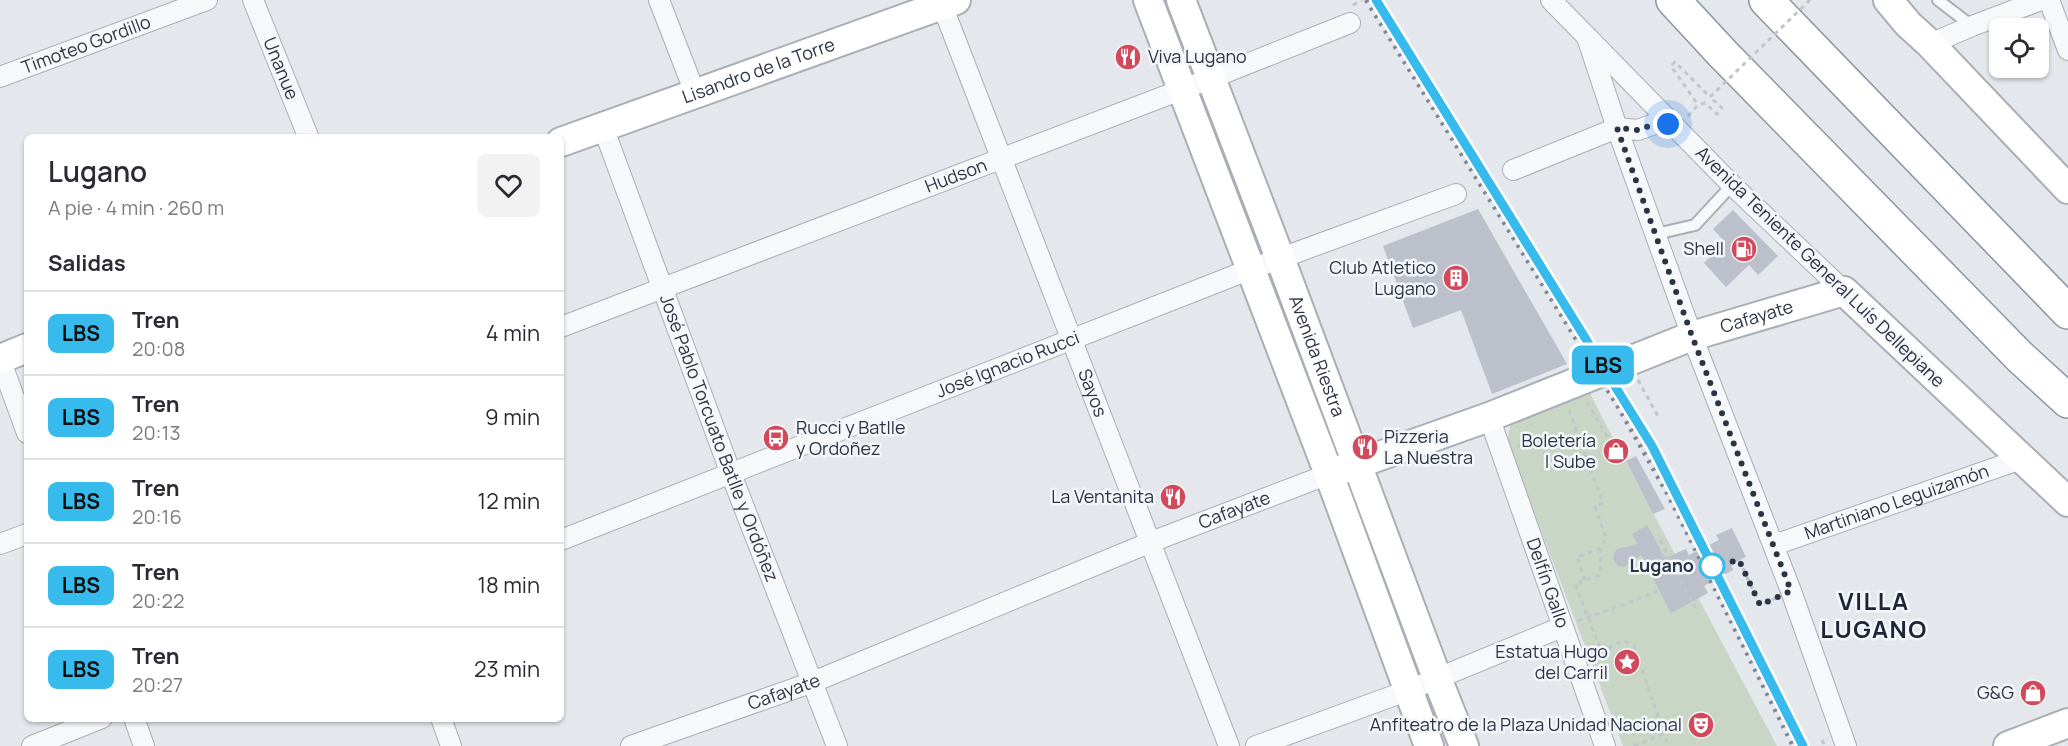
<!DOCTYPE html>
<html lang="es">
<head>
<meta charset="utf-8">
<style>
	body { margin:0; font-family:Manrope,sans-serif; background:#f2f2f3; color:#2b2b33; height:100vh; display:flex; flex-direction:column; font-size:22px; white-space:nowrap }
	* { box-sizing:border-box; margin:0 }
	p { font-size:20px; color:#7c7c81 }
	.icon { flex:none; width:33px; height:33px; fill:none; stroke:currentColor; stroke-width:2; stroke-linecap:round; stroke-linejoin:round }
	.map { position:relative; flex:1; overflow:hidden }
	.drawer { position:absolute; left:24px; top:134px; width:540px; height:588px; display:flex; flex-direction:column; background:#fff; border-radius:9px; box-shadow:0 2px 4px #0004 }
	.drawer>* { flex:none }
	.badge { padding:0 12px; border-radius:9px; font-size:21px; line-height:39px }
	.controls { position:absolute; left:1989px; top:18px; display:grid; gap:12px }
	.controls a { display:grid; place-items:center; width:60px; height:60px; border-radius:9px; background:#fff; box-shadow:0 2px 4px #0004; font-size:30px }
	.you { position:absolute; width:30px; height:30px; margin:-15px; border:4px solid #fff; border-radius:50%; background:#1a73e8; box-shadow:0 0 0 9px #1a73e833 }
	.map>.badge { position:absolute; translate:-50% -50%; box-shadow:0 0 0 3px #fff }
	h2 { padding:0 24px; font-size:22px; line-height:54px }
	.round { display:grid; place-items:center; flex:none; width:63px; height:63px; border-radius:9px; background:#f2f2f3 }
	.overview { display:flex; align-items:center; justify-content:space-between; height:102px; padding:0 24px }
	h1 { font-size:28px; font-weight:600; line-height:45px }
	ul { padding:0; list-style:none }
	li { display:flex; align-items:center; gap:18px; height:84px; padding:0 24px; border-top:2px solid #e1e1e2 }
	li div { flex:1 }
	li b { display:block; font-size:22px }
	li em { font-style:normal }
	li .badge { min-width:66px; font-weight:700; text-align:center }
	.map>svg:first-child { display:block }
	.green { fill:#c9d6c5 }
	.building { fill:#bbc0ca }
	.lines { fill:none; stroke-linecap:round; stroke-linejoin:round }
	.lane-casing { stroke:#a9aeb7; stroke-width:14 }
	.street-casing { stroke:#a9aeb7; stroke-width:22 }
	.secondary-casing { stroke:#a9aeb7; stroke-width:32 }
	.highway-casing { stroke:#8b94a3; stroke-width:36 }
	.path { stroke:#c2c5cb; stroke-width:3; stroke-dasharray:4.5 4.5; stroke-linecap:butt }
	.lane { stroke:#f7f8fa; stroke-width:10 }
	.street { stroke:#f7f8fa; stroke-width:20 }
	.secondary { stroke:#fff; stroke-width:28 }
	.highway { stroke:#fff; stroke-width:33 }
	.rail { stroke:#7d8696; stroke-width:4.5; stroke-dasharray:3 6; stroke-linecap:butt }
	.path-bridge { stroke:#c2c5cb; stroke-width:3; stroke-dasharray:4.5 4.5; stroke-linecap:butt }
	.line-casing { stroke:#fff; stroke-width:14 }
	.line { stroke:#37bbed; stroke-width:9 }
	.walk { stroke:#2b3445; stroke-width:6; stroke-dasharray:0 10.8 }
	.stop-dot { fill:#fff; stroke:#37bbed; stroke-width:3 }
	.labels { text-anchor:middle; stroke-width:5; stroke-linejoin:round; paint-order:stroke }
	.street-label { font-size:18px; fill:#2b3445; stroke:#f4f6f9 }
	.poi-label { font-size:18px; fill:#2b3445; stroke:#f4f6f9; text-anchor:end }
	.stop-label { font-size:18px; font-weight:bold; fill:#2b3445; stroke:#f4f6f9; text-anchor:end }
	.district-label { font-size:24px; font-weight:bold; letter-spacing:1.5px; fill:#1d2536; stroke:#f4f6f9 }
</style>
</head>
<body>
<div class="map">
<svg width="2068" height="746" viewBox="0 0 2068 746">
	<rect width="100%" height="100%" fill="#e4e7ec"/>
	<path class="green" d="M 1588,389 L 1601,415 L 1777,746 L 1623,746 L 1507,441 L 1510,427 L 1515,419 Z"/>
	<path class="building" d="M 1478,209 L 1567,364 L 1492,394 L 1461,310 L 1413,328 L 1383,246 Z
		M 1733,210 L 1778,256 L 1758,275 L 1749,265 L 1726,287 L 1704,263 L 1725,242 L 1713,229 Z
		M 1636,456 L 1665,509 L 1653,514 L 1626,461 Z
		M 1647,525 L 1656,541 L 1658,541 L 1656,542 L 1665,558 L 1686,549 L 1689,555 L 1719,540 L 1716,535 L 1732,528 L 1746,557 L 1731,564 L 1733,570 L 1704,586 L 1708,593 L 1671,613 L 1641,555 L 1624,567 L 1618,566 L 1614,561 L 1613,555 L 1617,549 L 1638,544 L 1632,534 Z"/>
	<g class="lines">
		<defs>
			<path id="lane" d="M 1938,0 L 1972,26
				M 1656,234 L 1695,225 L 1732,185"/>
			<g id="street">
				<path id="s1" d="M 253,0 L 308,136"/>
				<path d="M 659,0 L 695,93"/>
				<path d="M 1551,0 L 1732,185 L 1844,291"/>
				<path d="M 2049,0 L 2068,50"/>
				<path id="s2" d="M 942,5 L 1229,746"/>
				<path d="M 1587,37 L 1617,128 L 1692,336 L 1791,591 L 1846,746"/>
				<path d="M 1930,44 L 1972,26 L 2041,0"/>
				<path id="s3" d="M 0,77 L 207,0"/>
				<path id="s4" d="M 603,127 L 731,474 L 837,746"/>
				<path d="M 1513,170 L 1617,128 L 1638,130 L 1657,123 L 1668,124 L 1677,129"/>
				<path id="s5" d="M 561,327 L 1212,78 L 1350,23"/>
				<path d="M 0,359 L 27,433"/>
				<path id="s6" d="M 1489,417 L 1605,746"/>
				<path id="s7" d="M 561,540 L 1251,269 L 1456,194"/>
				<path d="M 0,544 L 27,534"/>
				<path id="s8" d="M 1774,545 L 2021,459"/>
				<path d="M 134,718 L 144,746"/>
				<path d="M 441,718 L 451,746"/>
				<path d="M 32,746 L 102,718"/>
				<path id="s9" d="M 631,746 L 813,682 L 1151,542 L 1329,474"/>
				<path d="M 1256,746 L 1409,690 L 1562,627"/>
			</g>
			<g id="secondary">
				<path d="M 1148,0 L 1329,474 L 1429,746"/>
				<path id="s10" d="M 1181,0 L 1280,258 L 1437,678 L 1464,746"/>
				<path d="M 1888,0 L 1908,24 L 1930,44 L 2068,189"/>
				<path id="s11" d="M 561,142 L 956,0"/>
				<path d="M 0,359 L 27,348"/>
				<path id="s12" d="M 1329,474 L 1489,417 L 1692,336 L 1844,291 L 2068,502"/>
				<path d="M 2008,746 L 2068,723"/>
			</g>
			<path id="highway" d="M 1673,0 L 1723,54 L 2020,357 L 2068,401
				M 1766,0 L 2068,312"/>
		</defs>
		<use href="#lane" class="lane-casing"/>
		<use href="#street" class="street-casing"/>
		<use href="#secondary" class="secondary-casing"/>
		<use href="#highway" class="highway-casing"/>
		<path class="path" d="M 1353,5 L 1362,0
			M 1688,116 L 1698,105 L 1705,103 L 1717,114 L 1722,108 L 1710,97
			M 1638,380 L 1659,418
			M 1587,402 L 1613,447
			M 1569,410 L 1603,503 L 1595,506 L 1606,538 L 1601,548 L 1600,575 L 1575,584 L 1602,653 C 1612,647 1622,637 1634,645 L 1668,746
			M 1517,446 L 1536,447 L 1580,439
			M 1536,447 L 1552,460
			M 1660,540 L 1698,613
			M 1739,560 L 1760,605 L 1776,598
			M 1585,580 L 1577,557 L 1601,548
			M 1578,621 L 1659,591
			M 1822,740 L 1825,746
			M 1634,746 L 1663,734"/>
		<use href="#lane" class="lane"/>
		<use href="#street" class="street"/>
		<use href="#secondary" class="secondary"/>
		<use href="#highway" class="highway"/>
		<path class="rail" d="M 1366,0 L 1618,407 L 1668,495 L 1793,746
			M 1467,148 L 1626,403 L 1671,484"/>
		<path class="path-bridge" d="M 1696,102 L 1671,66 L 1675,62 L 1710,97 L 1810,0"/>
	</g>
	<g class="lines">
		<defs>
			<path id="line" d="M 1376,0 L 1652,446 L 1803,746"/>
		</defs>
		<use href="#line" class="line-casing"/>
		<use href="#line" class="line"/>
		<path class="walk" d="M 1668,124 L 1657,123 L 1638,130 L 1617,128 L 1692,336 L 1791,591 L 1760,605 L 1739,560 L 1712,566"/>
	</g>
	<defs>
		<symbol id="restaurant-disc" viewBox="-11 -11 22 22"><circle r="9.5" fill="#d1495b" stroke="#f4f6f9"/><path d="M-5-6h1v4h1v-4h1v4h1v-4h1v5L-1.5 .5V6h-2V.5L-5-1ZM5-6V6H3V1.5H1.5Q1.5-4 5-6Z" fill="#fff"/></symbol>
		<symbol id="fuel-disc" viewBox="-11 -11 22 22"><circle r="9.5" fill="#d1495b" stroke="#f4f6f9"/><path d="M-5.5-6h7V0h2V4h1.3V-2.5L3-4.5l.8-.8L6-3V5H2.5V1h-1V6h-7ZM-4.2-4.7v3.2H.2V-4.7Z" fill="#fff"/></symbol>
		<symbol id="building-disc" viewBox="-11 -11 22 22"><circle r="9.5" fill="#d1495b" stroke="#f4f6f9"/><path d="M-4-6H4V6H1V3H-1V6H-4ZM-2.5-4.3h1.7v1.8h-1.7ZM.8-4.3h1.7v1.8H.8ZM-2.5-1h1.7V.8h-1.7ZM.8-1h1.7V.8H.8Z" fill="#fff"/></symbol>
		<symbol id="bus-disc" viewBox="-11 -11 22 22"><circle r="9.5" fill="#d1495b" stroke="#f4f6f9"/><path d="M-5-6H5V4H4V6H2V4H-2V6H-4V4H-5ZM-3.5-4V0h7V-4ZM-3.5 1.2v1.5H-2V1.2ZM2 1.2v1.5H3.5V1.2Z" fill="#fff"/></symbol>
		<symbol id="shop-disc" viewBox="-11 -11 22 22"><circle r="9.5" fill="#d1495b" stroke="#f4f6f9"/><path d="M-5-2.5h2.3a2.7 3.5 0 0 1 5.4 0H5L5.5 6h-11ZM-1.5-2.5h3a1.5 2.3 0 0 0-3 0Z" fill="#fff"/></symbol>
		<symbol id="sight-disc" viewBox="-11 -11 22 22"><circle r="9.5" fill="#d1495b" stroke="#f4f6f9"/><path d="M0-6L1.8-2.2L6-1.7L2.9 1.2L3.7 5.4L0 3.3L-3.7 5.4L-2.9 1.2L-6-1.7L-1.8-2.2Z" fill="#fff"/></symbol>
		<symbol id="theatre-disc" viewBox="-11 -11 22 22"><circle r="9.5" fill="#d1495b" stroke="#f4f6f9"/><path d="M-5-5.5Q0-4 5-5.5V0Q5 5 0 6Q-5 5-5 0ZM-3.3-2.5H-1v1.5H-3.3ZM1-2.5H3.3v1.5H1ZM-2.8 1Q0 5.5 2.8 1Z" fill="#fff"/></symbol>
	</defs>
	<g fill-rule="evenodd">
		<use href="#restaurant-disc" x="1113" y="42" width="30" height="30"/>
		<use href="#fuel-disc" x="1729" y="234" width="30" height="30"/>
		<use href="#building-disc" x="1441" y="263" width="30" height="30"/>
		<use href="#bus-disc" x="761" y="423" width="30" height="30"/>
		<use href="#restaurant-disc" x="1350" y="432" width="30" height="30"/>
		<use href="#shop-disc" x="1601" y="436" width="30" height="30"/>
		<use href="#restaurant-disc" x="1158" y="482" width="30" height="30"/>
		<use href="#sight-disc" x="1612" y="647" width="30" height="30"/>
		<use href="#shop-disc" x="2018" y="678" width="30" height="30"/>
		<use href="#theatre-disc" x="1686" y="710" width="30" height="30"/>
	</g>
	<circle class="stop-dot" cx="1712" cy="566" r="12"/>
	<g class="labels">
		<g class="street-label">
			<text dy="6" stroke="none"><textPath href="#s3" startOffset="92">Timoteo Gordillo</textPath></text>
			<text dy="6" stroke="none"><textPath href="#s1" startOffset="74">Unanue</textPath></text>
			<text dy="6" stroke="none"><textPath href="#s11" startOffset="210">Lisandro de la Torre</textPath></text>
			<text dy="6" stroke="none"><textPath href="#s5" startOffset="423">Hudson</textPath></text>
			<text transform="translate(1820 267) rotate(44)" y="6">Avenida Teniente General Luís Dellepiane</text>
			<text dy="6" stroke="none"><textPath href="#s12" startOffset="456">Cafayate</textPath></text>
			<text dy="6" stroke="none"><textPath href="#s10" startOffset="381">Avenida Riestra</textPath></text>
			<text dy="6" stroke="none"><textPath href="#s7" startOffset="480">José Ignacio Rucci</textPath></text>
			<text dy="6" stroke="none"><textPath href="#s2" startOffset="416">Sayos</textPath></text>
			<text dy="6" stroke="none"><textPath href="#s4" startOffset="332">José Pablo Torcuato Batlle y Ordóñez</textPath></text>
			<text dy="6" stroke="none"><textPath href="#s8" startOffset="130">Martiniano Leguizamón</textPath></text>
			<text dy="6" stroke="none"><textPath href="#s9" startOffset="648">Cafayate</textPath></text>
			<text dy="6" stroke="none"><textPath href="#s6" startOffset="176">Delfín Gallo</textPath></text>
			<text dy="6" stroke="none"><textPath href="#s9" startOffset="162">Cafayate</textPath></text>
		</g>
		<g class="poi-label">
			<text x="1148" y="63" text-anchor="start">Viva Lugano</text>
			<text x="1724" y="255">Shell</text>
			<text x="1436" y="274">Club Atletico<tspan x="1436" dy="21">Lugano</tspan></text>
			<text x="796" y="434" text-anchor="start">Rucci y Batlle<tspan x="796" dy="21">y Ordoñez</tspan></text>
			<text x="1384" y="443" text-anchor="start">Pizzeria<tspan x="1384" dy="21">La Nuestra</tspan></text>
			<text x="1596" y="447">Boletería<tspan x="1596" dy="21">| Sube</tspan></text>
			<text x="1154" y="503">La Ventanita</text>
			<text x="1608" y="658">Estatua Hugo<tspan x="1608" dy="21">del Carril</tspan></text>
			<text x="2014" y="699">G&amp;G</text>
			<text x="1682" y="731">Anfiteatro de la Plaza Unidad Nacional</text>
		</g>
		<g class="stop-label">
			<text x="1694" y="572">Lugano</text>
		</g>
		<g class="district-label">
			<text x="1874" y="610">VILLA<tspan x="1874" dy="28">LUGANO</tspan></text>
		</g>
	</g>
</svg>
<div class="controls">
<a><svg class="icon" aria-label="locate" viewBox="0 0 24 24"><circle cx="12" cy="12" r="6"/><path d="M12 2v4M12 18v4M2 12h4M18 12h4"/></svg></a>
</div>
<div class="you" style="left:1668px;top:124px"></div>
<b class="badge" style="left:1603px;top:365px;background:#37bbed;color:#111">LBS</b>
<section class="drawer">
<div class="overview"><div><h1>Lugano</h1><p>A pie · 4 min · 260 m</p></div><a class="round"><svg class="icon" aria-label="heart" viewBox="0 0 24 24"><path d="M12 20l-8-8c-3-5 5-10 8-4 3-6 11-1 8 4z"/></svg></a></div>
<h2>Salidas</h2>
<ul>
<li><span class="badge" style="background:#37bbed;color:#111">LBS</span><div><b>Tren</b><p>20:08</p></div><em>4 min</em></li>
<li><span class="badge" style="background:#37bbed;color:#111">LBS</span><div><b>Tren</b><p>20:13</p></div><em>9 min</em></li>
<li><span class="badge" style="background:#37bbed;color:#111">LBS</span><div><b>Tren</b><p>20:16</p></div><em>12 min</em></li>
<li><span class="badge" style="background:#37bbed;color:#111">LBS</span><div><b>Tren</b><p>20:22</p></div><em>18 min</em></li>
<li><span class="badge" style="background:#37bbed;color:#111">LBS</span><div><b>Tren</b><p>20:27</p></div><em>23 min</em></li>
</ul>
</section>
</div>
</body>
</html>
